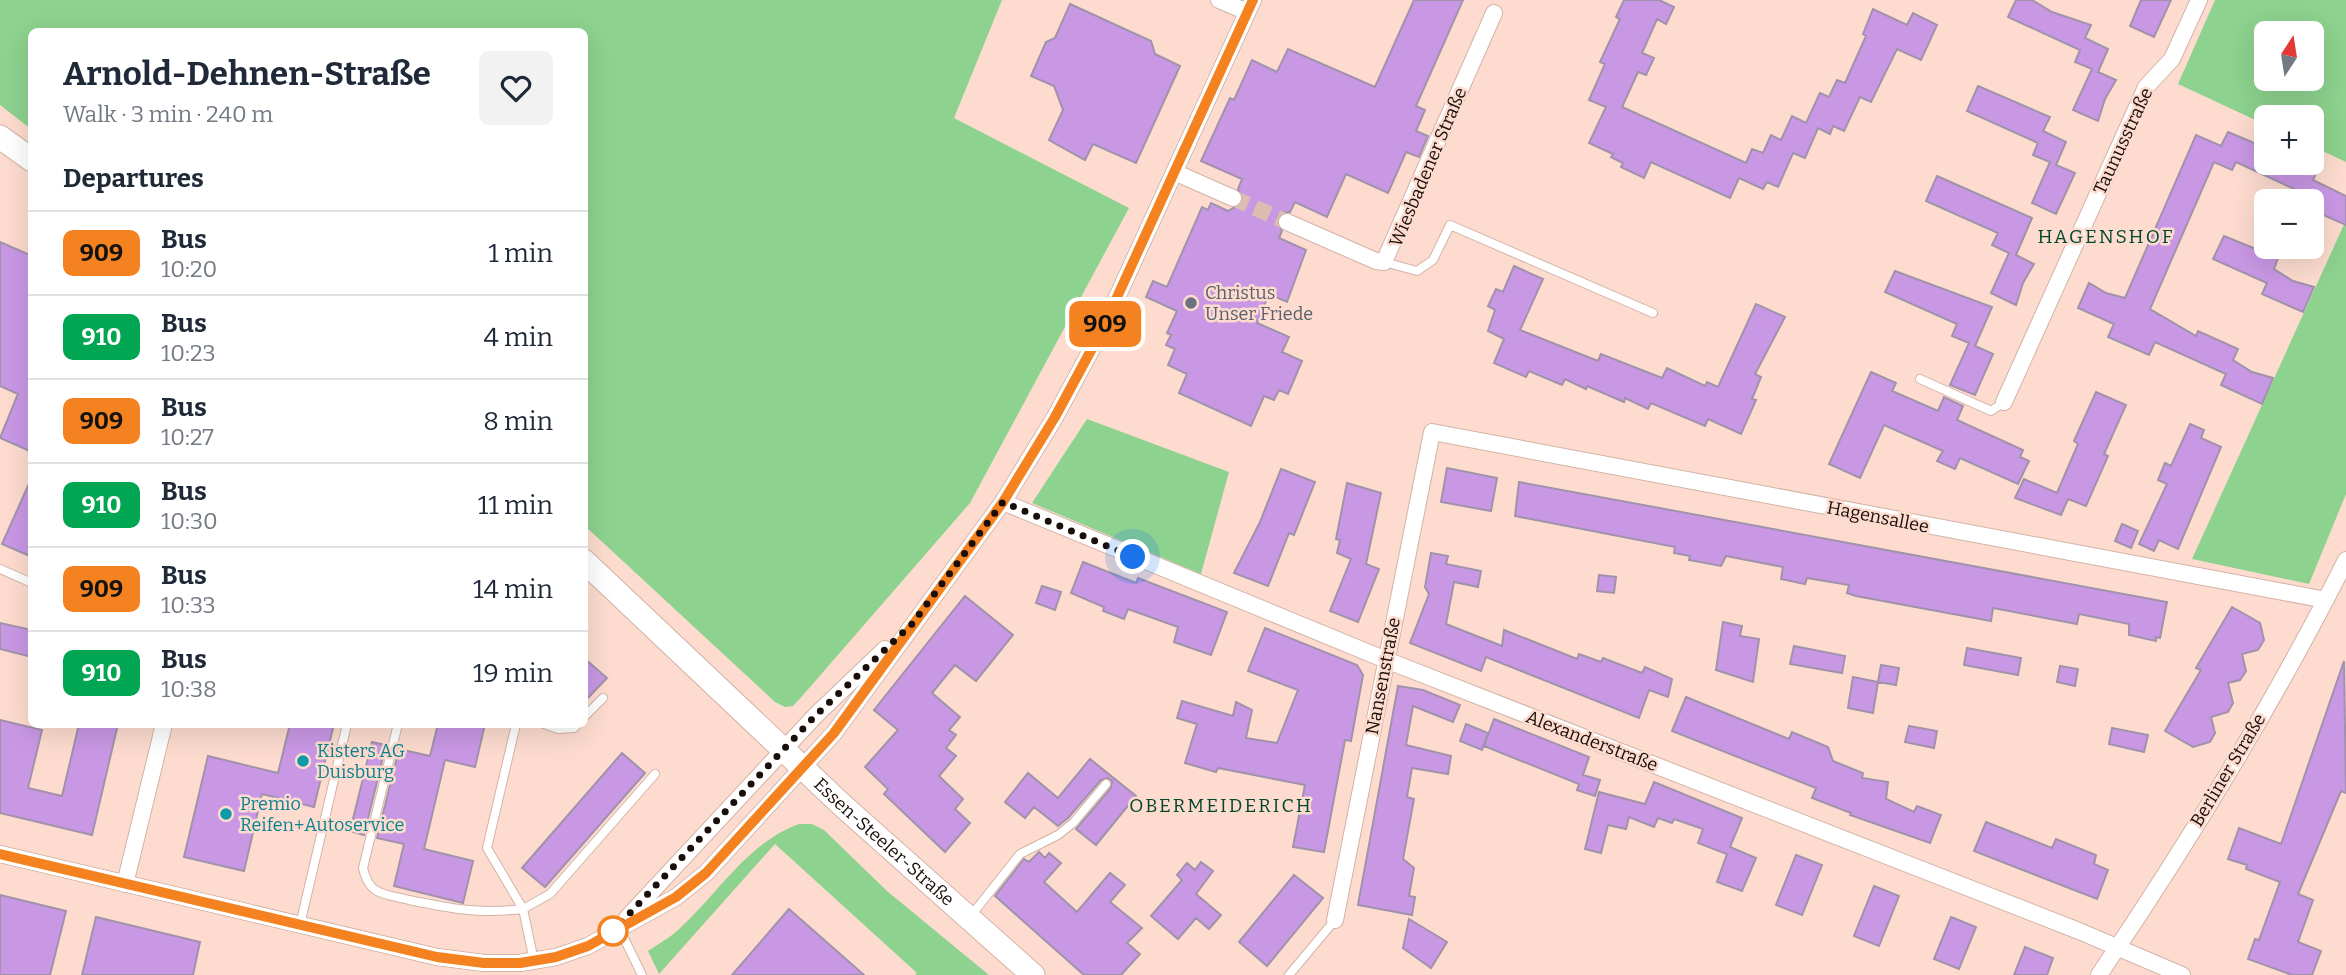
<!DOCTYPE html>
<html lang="en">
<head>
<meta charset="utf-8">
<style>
	body { margin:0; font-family:Bitter,serif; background:#f2f2f3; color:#1f2937; height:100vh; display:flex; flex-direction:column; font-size:26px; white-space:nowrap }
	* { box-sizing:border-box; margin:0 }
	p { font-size:23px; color:#747a83 }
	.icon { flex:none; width:38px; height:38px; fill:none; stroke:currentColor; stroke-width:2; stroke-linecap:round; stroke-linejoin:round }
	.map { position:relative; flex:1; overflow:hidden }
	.side { position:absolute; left:28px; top:28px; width:560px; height:700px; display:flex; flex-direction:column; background:#fff; border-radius:10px; box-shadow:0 7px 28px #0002 }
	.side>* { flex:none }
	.badge { padding:0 14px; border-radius:10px; font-size:24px; line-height:46px }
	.needle { width:46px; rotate:12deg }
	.buttons { position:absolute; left:2254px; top:21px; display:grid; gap:14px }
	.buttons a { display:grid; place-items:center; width:70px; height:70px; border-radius:10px; background:#fff; box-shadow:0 7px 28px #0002; font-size:35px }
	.you { position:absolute; width:35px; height:35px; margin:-18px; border:5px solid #fff; border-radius:50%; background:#1a73e8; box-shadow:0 0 0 10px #1a73e833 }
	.map>.badge { position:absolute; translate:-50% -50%; box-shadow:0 0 0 4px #fff }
	h2 { padding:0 35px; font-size:26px; line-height:63px }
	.round { display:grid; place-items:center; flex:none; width:74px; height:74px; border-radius:10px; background:#f2f2f3 }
	.summary { display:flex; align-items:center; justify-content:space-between; height:119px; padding:0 35px }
	h1 { font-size:33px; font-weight:700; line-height:52px }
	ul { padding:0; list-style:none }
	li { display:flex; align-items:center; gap:21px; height:84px; padding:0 35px; border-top:2px solid #e0e1e3 }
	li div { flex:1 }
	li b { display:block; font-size:26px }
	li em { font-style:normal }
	li .badge { min-width:77px; font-weight:700; text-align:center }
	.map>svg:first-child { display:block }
	.green { fill:#8dd28e; fill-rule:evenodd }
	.building { fill:#c998e5; stroke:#a192ab; stroke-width:2 }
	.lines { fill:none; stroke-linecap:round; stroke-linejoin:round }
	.minor-tunnel { stroke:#dbbdb1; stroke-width:16; stroke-dasharray:16 8; stroke-linecap:butt }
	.service-casing { stroke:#d3b3a7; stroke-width:10 }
	.minor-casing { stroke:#d3b3a7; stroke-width:18 }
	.secondary-casing { stroke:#d3b3a7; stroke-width:25 }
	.service { stroke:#fff; stroke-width:8 }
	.minor { stroke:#fff; stroke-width:16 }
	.secondary { stroke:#fff; stroke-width:23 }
	.line-casing { stroke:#fff; stroke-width:16 }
	.line { stroke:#f58220; stroke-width:10 }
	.walk { stroke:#190e0a; stroke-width:7; stroke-dasharray:0 12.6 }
	.worship-dot { fill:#6b7280; stroke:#fddccf; stroke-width:2.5 }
	.culture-dot { fill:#0f9aa8; stroke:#fddccf; stroke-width:2.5 }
	.stop-dot { fill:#fff; stroke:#f58220; stroke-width:3.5 }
	.labels { text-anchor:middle; stroke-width:5; stroke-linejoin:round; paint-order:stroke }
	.street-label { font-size:18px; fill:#190e0a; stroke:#fddccf }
	.worship-label { font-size:18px; fill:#5b616d; stroke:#fddccf; text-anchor:start }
	.culture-label { font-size:18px; fill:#0d838f; stroke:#fddccf; text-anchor:start }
	.neighbourhood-label { font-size:19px; letter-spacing:2px; fill:#00472c; stroke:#fddccf }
</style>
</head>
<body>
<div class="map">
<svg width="2346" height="975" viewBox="0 0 2346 975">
	<rect width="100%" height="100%" fill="#fddccf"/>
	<path class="green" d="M 0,0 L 1002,0 L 954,118 L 1129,208 L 970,503 L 804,694 L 793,706 L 785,707 L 775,702 L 585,526 L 584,32 L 32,32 L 31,129 L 0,105 Z
		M 2215,0 L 2346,0 L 2346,162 L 2312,146 L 2312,117 L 2266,117 L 2266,125 L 2178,84 ZM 2266,33 L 2312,33 L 2312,79 L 2266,79 Z
		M 2346,220 L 2346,494 L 2309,584 L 2192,559 Z
		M 1087,419 L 1229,472 L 1201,574 L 1032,503 Z
		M 799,824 L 812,824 L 824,830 L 887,891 L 989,975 L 915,975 L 917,973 L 775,844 L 659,974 L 648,951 C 658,944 670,938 679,929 C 719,893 747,843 799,824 Z"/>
	<path class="building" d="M 1414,0 L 1463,0 L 1416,106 L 1425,110 L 1416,131 L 1428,136 L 1419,157 L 1406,152 L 1388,193 L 1346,174 L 1327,217 L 1295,202 L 1290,212 L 1281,213 L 1277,218 L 1282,231 L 1279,238 L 1306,250 L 1287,302 L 1269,294 L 1257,323 L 1289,337 L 1282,352 L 1302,361 L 1288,394 L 1279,390 L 1274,400 L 1264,396 L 1251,426 L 1179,393 L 1187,374 L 1168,365 L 1175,349 L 1166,345 L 1171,335 L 1167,333 L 1177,311 L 1146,297 L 1153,281 L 1167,287 L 1202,207 L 1208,210 L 1211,203 L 1228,211 L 1243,202 L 1238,189 L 1242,179 L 1201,161 L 1230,98 L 1234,100 L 1252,60 L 1277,72 L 1288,49 L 1375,87 Z
		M 1624,0 L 1659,0 L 1674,7 L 1666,24 L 1657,19 L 1642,53 L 1654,58 L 1646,75 L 1638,72 L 1622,107 L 1746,163 L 1752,149 L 1763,153 L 1771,135 L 1781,140 L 1792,116 L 1806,123 L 1820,93 L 1829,97 L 1837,80 L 1845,83 L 1866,36 L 1863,34 L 1873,9 L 1907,25 L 1913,13 L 1937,25 L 1921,60 L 1897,49 L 1871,102 L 1860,97 L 1844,131 L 1833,126 L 1830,134 L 1818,128 L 1805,158 L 1793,153 L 1778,187 L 1767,182 L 1763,189 L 1739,178 L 1730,198 L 1651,162 L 1644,178 L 1621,167 L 1623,163 L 1611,157 L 1613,154 L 1589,143 L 1606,107 L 1589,100 L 1605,64 L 1600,62 L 1620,19 L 1616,17 Z
		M 2016,0 L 2032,0 L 2052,12 L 2091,25 L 2085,38 L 2108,49 L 2098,72 L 2116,80 L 2105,99 L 2098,121 L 2073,110 L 2092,69 L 2075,62 L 2080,50 L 2008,17 Z
		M 2141,0 L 2171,0 L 2154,37 L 2130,26 Z
		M 1070,4 L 1151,41 L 1155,54 L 1180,66 L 1136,163 L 1093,144 L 1085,160 L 1049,140 L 1063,110 L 1054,86 L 1031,76 L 1046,42 L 1055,38 Z
		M 1978,86 L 2050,117 L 2043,131 L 2066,142 L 2056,165 L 2075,173 L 2056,214 L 2032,203 L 2050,162 L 2033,155 L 2038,143 L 1967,111 Z
		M 2228,132 L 2266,148 L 2266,163 L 2297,163 L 2318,169 L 2313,180 L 2346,196 L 2346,225 L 2312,210 L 2312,201 L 2304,201 L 2307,195 L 2236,162 L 2232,170 L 2214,162 L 2150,309 L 2196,336 L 2198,331 L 2238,349 L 2233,360 L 2252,372 L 2273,378 L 2262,404 L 2221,385 L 2226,374 L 2155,342 L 2149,355 L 2108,337 L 2114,324 L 2078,308 L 2089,283 L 2106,293 L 2125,298 L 2196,135 L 2221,146 Z
		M 1937,176 L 2032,218 L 2016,255 L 2034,264 L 2023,283 L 2016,305 L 1991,293 L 2009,253 L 1992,245 L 1998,233 L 1926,201 Z
		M 2224,236 L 2278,258 L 2274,269 L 2293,281 L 2314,287 L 2303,312 L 2262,294 L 2267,283 L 2213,259 Z
		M 0,242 L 32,256 L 32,452 L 0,438 L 18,394 L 0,386 Z
		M 1514,266 L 1543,279 L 1520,330 L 1598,361 L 1601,354 L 1662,378 L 1667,368 L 1705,386 L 1707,382 L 1718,387 L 1756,304 L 1785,317 L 1755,374 L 1761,377 L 1752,399 L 1756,400 L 1741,434 L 1708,419 L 1705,426 L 1651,403 L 1648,409 L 1625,398 L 1624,402 L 1587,386 L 1586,389 L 1565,379 L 1562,385 L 1529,371 L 1526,377 L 1494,363 L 1504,339 L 1488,331 L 1495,310 L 1488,306 L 1496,289 L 1503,292 Z
		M 1895,271 L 1992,307 L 1975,346 L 1993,354 L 1975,395 L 1950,385 L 1969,343 L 1952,336 L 1957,324 L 1885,292 Z
		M 1871,372 L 1896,383 L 1892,391 L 1938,411 L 1944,397 L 1963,406 L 1957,420 L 2023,450 L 2020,457 L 2029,461 L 2018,484 L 1960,458 L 1955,469 L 1937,461 L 1943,451 L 1884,425 L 1860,478 L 1829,464 Z
		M 2096,392 L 2126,405 L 2104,454 L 2108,456 L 2086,506 L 2068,499 L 2061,515 L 2015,498 L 2024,479 L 2057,493 L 2078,444 L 2074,441 Z
		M 2190,424 L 2204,430 L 2201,438 L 2221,447 L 2178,549 L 2159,540 L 2154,551 L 2139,544 L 2167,484 L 2158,480 L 2165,463 L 2171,466 Z
		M 1447,468 L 1497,478 L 1491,511 L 1441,502 Z
		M 1281,469 L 1315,482 L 1294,535 L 1289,533 L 1268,586 L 1234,573 L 1260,522 Z
		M 32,477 L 32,557 L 2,544 Z
		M 1519,482 L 2167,602 L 2160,638 L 2156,637 L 2156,641 L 2129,635 L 2129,624 L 2079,614 L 2077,624 L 1993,608 L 1991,621 L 1856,596 L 1847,593 L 1849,585 L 1807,578 L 1805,584 L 1781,579 L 1783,567 L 1726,556 L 1721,566 L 1689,560 L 1690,556 L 1674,553 L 1675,547 L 1515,516 Z
		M 1347,483 L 1381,493 L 1366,564 L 1379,569 L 1358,622 L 1330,611 L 1351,559 L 1337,553 L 1340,540 L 1336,539 Z
		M 2122,524 L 2138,531 L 2131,548 L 2115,541 Z
		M 1431,553 L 1448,556 L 1446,564 L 1481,571 L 1478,587 L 1454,582 L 1446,624 L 1502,646 L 1504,630 L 1577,659 L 1579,654 L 1601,662 L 1603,658 L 1642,673 L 1645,667 L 1672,679 L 1668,697 L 1649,690 L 1639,718 L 1486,657 L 1481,671 L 1410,643 L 1429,594 L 1425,587 Z
		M 1083,562 L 1136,583 L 1138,578 L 1227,612 L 1211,655 L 1174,642 L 1178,627 L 1128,609 L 1124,619 L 1103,611 L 1104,607 L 1071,593 Z
		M 1599,575 L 1616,577 L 1614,593 L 1597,591 Z
		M 1042,586 L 1061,592 L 1055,610 L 1036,603 Z
		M 965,596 L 1013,635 L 976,681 L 955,665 L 932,693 L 960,717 L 949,730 L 956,735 L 946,748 L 956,756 L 939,776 L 963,799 L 955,809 L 970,823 L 945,852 L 884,794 L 888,789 L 865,767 L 898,730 L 874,710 Z
		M 2232,607 L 2260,623 L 2264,640 L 2258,650 L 2242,654 L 2246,671 L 2240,680 L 2228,683 L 2233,703 L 2228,712 L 2211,717 L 2215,733 L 2210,742 L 2193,747 L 2165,731 L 2201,670 L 2196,668 Z
		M 1723,622 L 1742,626 L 1740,636 L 1759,639 L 1753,682 L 1716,670 Z
		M 0,623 L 32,630 L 32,657 L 0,649 Z
		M 1265,628 L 1357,665 L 1363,675 L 1351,741 L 1345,740 L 1324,852 L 1293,847 L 1305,785 L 1218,768 L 1216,772 L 1185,763 L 1197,724 L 1177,718 L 1182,701 L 1233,716 L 1236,702 L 1252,710 L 1246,738 L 1277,743 L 1298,690 L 1248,671 Z
		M 1794,646 L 1845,656 L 1842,673 L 1790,664 Z
		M 1967,648 L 2021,658 L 2018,675 L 1964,665 Z
		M 584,658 L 607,678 L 584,702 Z
		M 2344,661 L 2346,793 L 2341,791 L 2298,894 L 2313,900 L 2298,942 L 2321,951 L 2312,975 L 2292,975 L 2248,959 L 2255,939 L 2259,940 L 2280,882 L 2246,869 L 2247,865 L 2228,859 L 2239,828 L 2281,844 Z
		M 1881,665 L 1899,668 L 1896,685 L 1878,682 Z
		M 2060,666 L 2078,669 L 2075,686 L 2057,682 Z
		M 1853,677 L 1878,682 L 1873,713 L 1848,708 Z
		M 1398,686 L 1423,690 L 1460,705 L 1453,722 L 1413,706 L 1406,745 L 1451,756 L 1448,774 L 1412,768 L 1407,797 L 1414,799 L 1403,859 L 1414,868 L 1409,896 L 1415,897 L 1412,915 L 1358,905 Z
		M 1686,697 L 1789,739 L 1792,732 L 1828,747 L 1833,761 L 1863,773 L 1862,778 L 1888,782 L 1886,799 L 1914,812 L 1917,806 L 1941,815 L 1930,843 L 1850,815 L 1851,813 L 1812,798 L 1816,788 L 1672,731 Z
		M 1494,719 L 1589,757 L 1583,775 L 1600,780 L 1595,796 L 1577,790 L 1579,784 L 1484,746 Z
		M 0,720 L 42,730 L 28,788 L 62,796 L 79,724 L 118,724 L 92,835 L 0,813 Z
		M 290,724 L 334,724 L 314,807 L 262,794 L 244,871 L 184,857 L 208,756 L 278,773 Z
		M 438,724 L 485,724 L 475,767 L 445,760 L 424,849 L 473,861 L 463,903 L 394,886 L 404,844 L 377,838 L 399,749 L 430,756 Z
		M 1466,724 L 1488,733 L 1482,750 L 1460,741 Z
		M 1909,726 L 1937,731 L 1934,748 L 1905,742 Z
		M 2112,728 L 2148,735 L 2144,752 L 2109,744 Z
		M 372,742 L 386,745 L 364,835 L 350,831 Z
		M 622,753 L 645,773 L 545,887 L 522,868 Z
		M 1090,759 L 1136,796 L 1096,845 L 1076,829 L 1111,788 L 1112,781 L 1108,778 L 1101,780 L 1068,818 L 1058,826 L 1034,807 L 1025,818 L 1005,802 L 1028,773 L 1058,798 Z
		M 1654,782 L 1742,818 L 1730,847 L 1756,858 L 1742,891 L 1717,882 L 1727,854 L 1698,843 L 1703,829 L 1674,819 L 1672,823 L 1658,818 L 1654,827 L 1629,817 L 1626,829 L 1608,825 L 1601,853 L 1585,849 L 1599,792 L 1645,804 Z
		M 1986,822 L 2052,848 L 2056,839 L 2096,855 L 2094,864 L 2108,870 L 2097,899 L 1974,851 Z
		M 1039,852 L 1045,858 L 1049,853 L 1061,863 L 1044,882 L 1077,912 L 1110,873 L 1125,885 L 1110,902 L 1142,928 L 1127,943 L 1140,954 L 1121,975 L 1084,975 L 995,896 L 1024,859 L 1029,862 Z
		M 1796,855 L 1822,865 L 1802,915 L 1776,905 Z
		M 1201,862 L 1213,871 L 1196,894 L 1221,915 L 1209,929 L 1196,918 L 1178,939 L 1151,916 L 1182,880 L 1177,875 L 1187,863 L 1195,870 Z
		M 1294,875 L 1323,898 L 1267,966 L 1239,942 Z
		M 1874,886 L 1899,896 L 1879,946 L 1854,936 Z
		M 0,895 L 66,911 L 50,975 L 0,975 Z
		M 789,909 L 864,975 L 732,975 Z
		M 96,917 L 200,942 L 193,975 L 82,975 Z
		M 1951,917 L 1976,927 L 1959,969 L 1934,959 Z
		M 1409,919 L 1447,942 L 1431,968 L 1403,948 Z
		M 2025,947 L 2053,958 L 2047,975 L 2014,975 Z"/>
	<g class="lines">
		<path class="minor-tunnel" d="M 1233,198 L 1287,222"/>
		<defs>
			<path id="service" d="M 1384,262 L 1417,271 L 1433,260 L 1450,225 L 1653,313
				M 1920,379 L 1991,411 L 2004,402
				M 0,569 L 32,583
				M 584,717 L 603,698
				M 398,724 L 363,868 C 365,877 368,886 377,891 C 386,896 399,897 409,900 C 453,909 478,914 523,909 L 487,848 L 516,724
				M 544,724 L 558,729 L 574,728 L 578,724
				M 970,917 L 1020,854 L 1058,835 L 1073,823 L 1106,784
				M 300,925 L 347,724
				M 619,928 L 642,975
				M 534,961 L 523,909 L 550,894 L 655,774
				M 1289,975 L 1335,920"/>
			<path id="minor" d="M 1219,0 L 1247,12
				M 1174,172 L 1233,198
				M 1287,222 L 1376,261 L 1384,262 L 1494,13
				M 2004,402 L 2146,87 L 2172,59 L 2199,0
				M 1003,502 L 1386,660 L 2079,931 L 2182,975
				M 0,854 L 437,957 L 484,963 L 520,963 L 556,957 L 588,946 L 676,897 L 706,873 L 834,733 L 1003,502 L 1055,417 L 1102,330 L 1253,0
				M 125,884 L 164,724
				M 627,918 L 816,715 L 885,649
				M 1335,920 L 1432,432 L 2326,600
				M 2099,975 C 2189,842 2274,703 2346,560"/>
			<g id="secondary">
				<path d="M 0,137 L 32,160"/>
				<path id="s1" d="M 584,561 L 842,805 L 1033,975"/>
			</g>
		</defs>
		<use href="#service" class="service-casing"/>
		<use href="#minor" class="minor-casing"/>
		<use href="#secondary" class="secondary-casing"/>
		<use href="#service" class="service"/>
		<use href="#minor" class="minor"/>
		<use href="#secondary" class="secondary"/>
	</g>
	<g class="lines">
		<defs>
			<path id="line" d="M 0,854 L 437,957 L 484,963 L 520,963 L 556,957 L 588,946 L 676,897 L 706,873 L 834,733 L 1003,502 L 1055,417 L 1102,330 L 1253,0"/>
		</defs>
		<use href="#line" class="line-casing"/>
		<use href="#line" class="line"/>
		<path class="walk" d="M 613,931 L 816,715 L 912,624 L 1003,502 L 1133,557"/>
	</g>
	<circle class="worship-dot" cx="1191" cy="303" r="7"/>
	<g class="culture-dot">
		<circle cx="303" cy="761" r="7"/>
		<circle cx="226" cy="814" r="7"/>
	</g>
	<circle class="stop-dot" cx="613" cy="931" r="14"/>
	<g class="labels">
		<g class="street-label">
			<text transform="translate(2123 141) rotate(-65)" y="6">Taunusstraße</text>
			<text transform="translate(1428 167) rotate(-67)" y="6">Wiesbadener Straße</text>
			<text transform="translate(1878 517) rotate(11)" y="6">Hagensallee</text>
			<text transform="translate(1383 676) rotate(-79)" y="6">Nansenstraße</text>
			<text transform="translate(1592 741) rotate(21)" y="6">Alexanderstraße</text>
			<text transform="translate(2228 770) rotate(-59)" y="6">Berliner Straße</text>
			<text dy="6" stroke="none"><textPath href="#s1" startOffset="411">Essen-Steeler-Straße</textPath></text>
		</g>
		<g class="worship-label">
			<text x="1205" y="299">Christus<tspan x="1205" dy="21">Unser Friede</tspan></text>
		</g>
		<g class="culture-label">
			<text x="317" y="757">Kisters AG<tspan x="317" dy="21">Duisburg</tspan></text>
			<text x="240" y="810">Premio<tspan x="240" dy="21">Reifen+Autoservice</tspan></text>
		</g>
		<g class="neighbourhood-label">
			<text x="2106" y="243">HAGENSHOF</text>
			<text x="1221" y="812">OBERMEIDERICH</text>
		</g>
	</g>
</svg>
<div class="buttons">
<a><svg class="needle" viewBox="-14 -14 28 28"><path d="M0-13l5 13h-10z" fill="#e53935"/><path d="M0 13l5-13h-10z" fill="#747a83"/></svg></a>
<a>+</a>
<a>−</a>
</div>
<div class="you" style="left:1133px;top:557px"></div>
<b class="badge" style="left:1105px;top:324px;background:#f58220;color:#111">909</b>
<section class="side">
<div class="summary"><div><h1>Arnold-Dehnen-Straße</h1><p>Walk · 3 min · 240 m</p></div><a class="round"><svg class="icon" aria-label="heart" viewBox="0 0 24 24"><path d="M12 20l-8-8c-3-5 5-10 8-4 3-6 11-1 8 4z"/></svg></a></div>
<h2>Departures</h2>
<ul>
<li><span class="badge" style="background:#f58220;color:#111">909</span><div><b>Bus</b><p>10:20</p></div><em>1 min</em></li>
<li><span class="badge" style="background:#00a651;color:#fff">910</span><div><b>Bus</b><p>10:23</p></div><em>4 min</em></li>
<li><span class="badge" style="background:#f58220;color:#111">909</span><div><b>Bus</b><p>10:27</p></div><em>8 min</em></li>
<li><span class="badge" style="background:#00a651;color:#fff">910</span><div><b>Bus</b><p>10:30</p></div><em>11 min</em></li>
<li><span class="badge" style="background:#f58220;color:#111">909</span><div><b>Bus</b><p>10:33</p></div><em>14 min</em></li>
<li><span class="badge" style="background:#00a651;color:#fff">910</span><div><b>Bus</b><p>10:38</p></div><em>19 min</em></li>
</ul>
</section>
</div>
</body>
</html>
